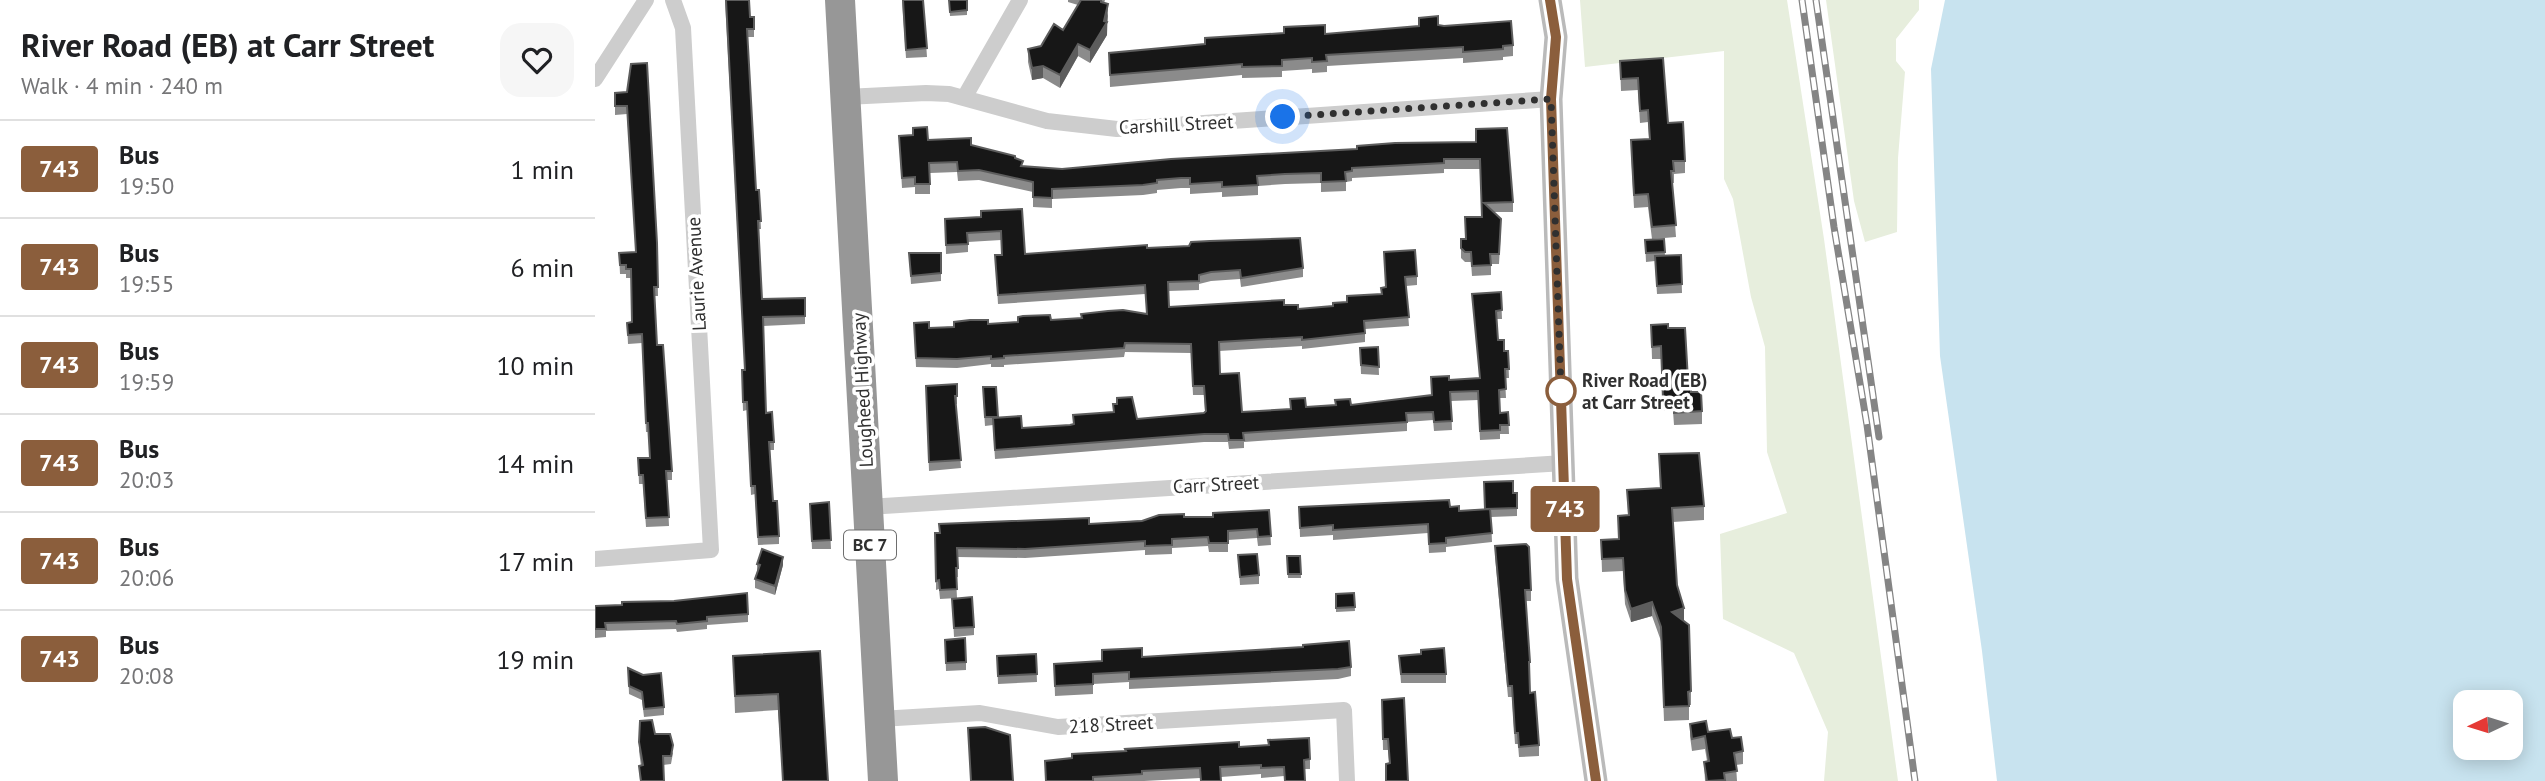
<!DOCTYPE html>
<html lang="en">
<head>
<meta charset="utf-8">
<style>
	body { margin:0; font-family:"PT Sans",sans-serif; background:#f6f6f6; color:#202124; height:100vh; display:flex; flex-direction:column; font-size:26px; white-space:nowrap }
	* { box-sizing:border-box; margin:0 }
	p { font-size:23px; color:#757577 }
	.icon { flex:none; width:38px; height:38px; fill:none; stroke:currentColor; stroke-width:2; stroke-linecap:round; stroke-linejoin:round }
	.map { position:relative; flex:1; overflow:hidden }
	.drawer { display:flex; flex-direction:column; background:#fff; width:595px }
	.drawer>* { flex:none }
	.badge { padding:0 14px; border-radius:5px; font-size:24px; line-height:46px }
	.needle { width:46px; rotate:266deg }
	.fabs { position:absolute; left:1858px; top:690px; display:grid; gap:14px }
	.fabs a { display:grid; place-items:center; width:70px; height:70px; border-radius:14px; background:#fff; box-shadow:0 4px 18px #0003; font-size:35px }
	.you { position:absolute; width:35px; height:35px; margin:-18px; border:5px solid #fff; border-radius:50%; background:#1a73e8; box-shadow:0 0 0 10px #1a73e833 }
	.map>.badge { position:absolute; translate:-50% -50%; box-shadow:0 0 0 4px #fff }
	.round { display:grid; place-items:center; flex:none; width:74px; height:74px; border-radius:21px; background:#f6f6f6 }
	.overview { display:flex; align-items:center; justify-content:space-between; height:119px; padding:0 21px }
	h1 { font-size:33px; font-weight:600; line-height:52px }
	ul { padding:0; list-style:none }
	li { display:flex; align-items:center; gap:21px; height:98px; padding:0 21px; border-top:2px solid #e0e0e0 }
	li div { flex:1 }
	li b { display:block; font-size:26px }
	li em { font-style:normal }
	li .badge { min-width:77px; font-weight:700; text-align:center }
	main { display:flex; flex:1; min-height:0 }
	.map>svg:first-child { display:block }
	.green { fill:#e7eedd }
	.water { fill:#c8e3ef; fill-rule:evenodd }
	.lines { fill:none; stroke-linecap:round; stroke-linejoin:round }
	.street { stroke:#cdcdcd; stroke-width:16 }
	.secondary { stroke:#bababa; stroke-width:23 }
	.highway { stroke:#979797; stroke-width:30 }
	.rail-casing { stroke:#858585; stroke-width:7 }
	.rail { stroke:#fff; stroke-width:4.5; stroke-dasharray:13; stroke-linecap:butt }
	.wall { fill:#8b8b8b }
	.shaded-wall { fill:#5d5d5d }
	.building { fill:#171717; stroke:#5d5d5d; stroke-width:2 }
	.line-casing { stroke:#fff; stroke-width:16 }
	.line { stroke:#8b5e3c; stroke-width:10 }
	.walk { stroke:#303030; stroke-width:7; stroke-dasharray:0 12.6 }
	.stop-dot { fill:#fff; stroke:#8b5e3c; stroke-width:3.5 }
	.labels { text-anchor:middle; stroke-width:7; stroke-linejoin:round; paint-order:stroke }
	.shield { fill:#fff; stroke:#6e6e6e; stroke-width:2 }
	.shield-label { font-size:18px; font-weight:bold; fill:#303030 }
	.street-label { font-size:19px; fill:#303030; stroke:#fff }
	.stop-label { font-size:19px; font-weight:bold; fill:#303030; stroke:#fff; text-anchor:start }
</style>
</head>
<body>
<main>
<section class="drawer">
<div class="overview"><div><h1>River Road (EB) at Carr Street</h1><p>Walk · 4 min · 240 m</p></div><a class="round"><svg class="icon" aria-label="heart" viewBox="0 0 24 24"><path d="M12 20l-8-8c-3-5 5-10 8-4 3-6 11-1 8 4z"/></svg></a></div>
<ul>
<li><span class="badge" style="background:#8b5e3c;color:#fff">743</span><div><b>Bus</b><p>19:50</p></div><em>1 min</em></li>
<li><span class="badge" style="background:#8b5e3c;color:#fff">743</span><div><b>Bus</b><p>19:55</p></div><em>6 min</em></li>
<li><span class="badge" style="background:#8b5e3c;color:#fff">743</span><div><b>Bus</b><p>19:59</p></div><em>10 min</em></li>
<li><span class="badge" style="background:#8b5e3c;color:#fff">743</span><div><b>Bus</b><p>20:03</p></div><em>14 min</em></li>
<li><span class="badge" style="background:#8b5e3c;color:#fff">743</span><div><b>Bus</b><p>20:06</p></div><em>17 min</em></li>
<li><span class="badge" style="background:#8b5e3c;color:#fff">743</span><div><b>Bus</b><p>20:08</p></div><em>19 min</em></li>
</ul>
</section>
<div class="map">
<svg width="1950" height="781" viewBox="0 0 1950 781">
	<rect width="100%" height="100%" fill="#fff"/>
	<path class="green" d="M 985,0 L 1192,0 L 1229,239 L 1303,781 L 1229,781 L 1233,732 L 1199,653 L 1128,619 L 1125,534 L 1192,513 L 1172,452 L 1170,347 L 1156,297 L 1138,199 L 1129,179 L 1129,51 L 990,67 Z
		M 1231,0 L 1324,0 L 1324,10 L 1301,39 L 1301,61 L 1310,72 L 1303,158 L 1302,232 L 1270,242 L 1259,201 Z"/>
	<path class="water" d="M 1350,0 L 1950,0 L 1950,781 L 1402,781 L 1387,651 L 1345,356 L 1336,69 ZM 1871,702 L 1916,702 L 1916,747 L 1871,747 Z"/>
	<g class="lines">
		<path class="street" d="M 0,79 L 51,0
			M 251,97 L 331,93 L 354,94 L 452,121 L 522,129 L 956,99
			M 369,98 L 425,0
			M 273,507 L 969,463
			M 0,559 L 116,550 L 88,28 L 78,0
			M 285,719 L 385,713 L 463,727 L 749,710 L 752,781"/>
		<path class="secondary" d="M 955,0 L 961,37 L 956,99 L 972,579 L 1001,781"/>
		<path class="highway" d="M 245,0 L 288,781"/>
		<defs>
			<path id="rail" d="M 1207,0 L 1239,227 L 1272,425 L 1320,781
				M 1221,0 L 1284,437"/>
		</defs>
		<use href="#rail" class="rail-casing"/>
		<use href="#rail" class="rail"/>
	</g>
	<path class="wall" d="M 130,0 L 155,17 L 159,17 L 159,37 L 152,37 L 161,190 L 164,190 L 166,229 L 163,229 L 167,299 L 210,298 L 210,324 L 168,326 L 171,413 L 179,442 L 179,450 L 175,450 L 178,501 L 184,536 L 184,544 L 163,545 L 160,494 L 156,495 L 152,410 L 148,411 L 147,378 L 150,370 Z
		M 307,0 L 328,0 L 332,57 L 311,58 Z
		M 354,0 L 372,10 L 372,15 L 355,16 Z
		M 473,0 L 510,0 L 509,3 L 513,16 L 512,23 L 512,35 L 495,63 L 483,56 L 465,88 L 448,78 L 437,80 L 433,62 L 433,49 L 446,46 L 468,30 L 483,5 L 473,2 Z
		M 843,25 L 918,45 L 918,56 L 908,57 L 908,60 L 868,63 L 868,58 L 732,66 L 732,72 L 717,73 L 717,69 L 687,71 L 687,77 L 647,78 L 647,75 L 515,87 L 514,53 Z
		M 1068,58 L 1073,123 L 1090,161 L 1090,173 L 1079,174 L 1079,183 L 1077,183 L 1081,237 L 1057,239 L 1069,239 L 1070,256 L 1086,255 L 1087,293 L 1062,294 L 1060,261 L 1051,262 L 1050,240 L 1057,239 L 1053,207 L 1039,208 L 1036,152 L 1036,140 L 1054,139 L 1053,122 L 1045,123 L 1043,90 L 1026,91 L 1025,61 Z
		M 32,92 L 62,243 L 63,296 L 59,296 L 62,345 L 77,471 L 77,480 L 72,480 L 74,526 L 51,527 L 48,484 L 44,484 L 43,458 L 55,458 L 53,432 L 51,432 L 47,343 L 33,344 L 32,323 L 37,322 L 36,278 L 31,278 L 31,274 L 25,274 L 24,253 L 41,252 L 38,204 L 32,114 L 20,115 L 20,93 Z
		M 304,136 L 376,145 L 420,159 L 428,166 L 467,169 L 881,142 L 918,202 L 918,212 L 899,212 L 906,229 L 904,264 L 896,264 L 896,275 L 877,276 L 876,262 L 870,262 L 866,258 L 866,239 L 870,239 L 887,217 L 885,169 L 849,169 L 849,173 L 757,178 L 757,181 L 751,182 L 751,191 L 726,192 L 726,183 L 690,184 L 663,186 L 663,195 L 627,197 L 627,192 L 595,194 L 595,188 L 586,188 L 562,190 L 562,193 L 548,195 L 457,199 L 457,208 L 438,207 L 438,192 L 384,180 L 363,181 L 362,172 L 335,173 L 335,194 L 320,194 L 320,187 L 307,188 Z
		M 386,211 L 430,254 L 552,248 L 708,268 L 708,277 L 646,287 L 645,279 L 616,281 L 604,284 L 604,290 L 573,291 L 574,307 L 689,305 L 703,309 L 738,306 L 786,294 L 791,287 L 789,252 L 822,276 L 822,285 L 811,286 L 814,326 L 770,329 L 770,342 L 707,349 L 707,346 L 624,351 L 625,374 L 647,412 L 695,409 L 695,399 L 711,407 L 756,405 L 836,395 L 854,380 L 885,378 L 877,294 L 906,292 L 907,319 L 902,319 L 903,340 L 909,351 L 913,351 L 914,378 L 910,378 L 911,398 L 904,398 L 905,413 L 913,412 L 914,434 L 905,434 L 905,439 L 885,440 L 883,400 L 856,401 L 857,430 L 839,431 L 838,420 L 812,422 L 812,431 L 649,442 L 649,448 L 634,449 L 633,442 L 609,442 L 400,459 L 398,425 L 390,426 L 388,396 L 401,387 L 403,418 L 427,428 L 475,425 L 478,424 L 478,415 L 542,419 L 609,413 L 610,412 L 609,395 L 598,395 L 596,353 L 530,352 L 529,357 L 409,365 L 409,367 L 396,367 L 396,364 L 362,368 L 321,367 L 319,323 L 334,328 L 552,314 L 550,294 L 403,304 L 400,255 L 406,255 L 406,240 L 373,242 L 373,252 L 351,254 L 350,219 L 386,217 Z
		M 314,253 L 346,253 L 346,281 L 316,284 Z
		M 1056,325 L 1073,328 L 1092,372 L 1096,392 L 1107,411 L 1107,424 L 1079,425 L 1078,411 L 1068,411 L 1066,359 L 1057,359 Z
		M 783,347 L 784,375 L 766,374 L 765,348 Z
		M 362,384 L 362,404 L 361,404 L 366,468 L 334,471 L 331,386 Z
		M 1064,454 L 1109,506 L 1109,520 L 1078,522 L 1082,585 L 1089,621 L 1096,691 L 1096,705 L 1094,705 L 1094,720 L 1069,721 L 1066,641 L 1057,616 L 1036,622 L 1030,604 L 1028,571 L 1007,572 L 1006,540 L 1023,539 L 1023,516 L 1033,515 L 1032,490 L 1065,488 Z
		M 918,493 L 922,493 L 922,516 L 896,517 L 897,542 L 851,547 L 851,552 L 834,553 L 833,533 L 738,540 L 738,535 L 705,537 L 704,507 L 855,507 L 864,511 L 889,510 Z
		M 234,502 L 236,549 L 217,549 L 215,504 Z
		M 674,510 L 676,545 L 663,546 L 662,538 L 633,540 L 633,552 L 614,552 L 613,546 L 577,548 L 577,554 L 550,555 L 550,550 L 430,558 L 363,557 L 363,577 L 361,577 L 362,598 L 345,599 L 344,589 L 341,590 L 341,575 L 344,533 L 494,524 L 589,517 L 618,517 Z
		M 900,546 L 936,590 L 936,601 L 930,601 L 935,662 L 935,673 L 934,673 L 935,693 L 944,745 L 944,756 L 924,757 L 923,744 L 920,744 L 917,697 L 913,697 L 900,556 Z
		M 643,555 L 664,575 L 664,584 L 645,585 Z
		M 692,556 L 705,556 L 706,578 L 693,578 Z
		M 162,564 L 188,565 L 180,595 L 160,588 L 160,579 L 162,572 Z
		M 759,593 L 760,611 L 741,612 L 741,594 Z
		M 357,599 L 379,627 L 379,635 L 359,637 Z
		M 0,606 L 153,614 L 153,622 L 112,625 L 112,629 L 82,632 L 81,629 L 11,631 L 11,637 L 0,638 Z
		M 350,640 L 371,662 L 371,670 L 351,671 Z
		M 225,651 L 233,781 L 188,781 L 183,710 L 140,713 L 138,656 Z
		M 441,654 L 442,682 L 403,684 L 402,656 Z
		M 826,654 L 851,674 L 851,683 L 806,683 L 804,656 Z
		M 547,657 L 756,667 L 756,676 L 743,679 L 534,689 L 534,682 L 498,684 L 498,694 L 460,696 L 459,664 L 507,661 Z
		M 33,668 L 69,707 L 69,715 L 49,717 L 47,700 L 34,694 Z
		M 787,700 L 813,781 L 794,763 L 793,750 L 788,750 Z
		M 45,721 L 60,734 L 78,753 L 76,764 L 68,765 L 69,781 L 45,781 L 44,766 L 46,766 L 44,751 Z
		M 1095,724 L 1113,732 L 1137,738 L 1148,751 L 1148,764 L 1141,765 L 1142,781 L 1110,781 L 1109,762 L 1112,761 L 1110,749 L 1097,751 L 1095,736 Z
		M 644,747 L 715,759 L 715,769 L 709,769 L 710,781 L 690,781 L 689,776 L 666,778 L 666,774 L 626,777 L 626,781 L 605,781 L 605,778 L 549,781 L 451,781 Z"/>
	<path class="shaded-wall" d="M 513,4 L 512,35 L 495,63 L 495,50 L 509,21 Z
		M 483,44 L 483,56 L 465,88 L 465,75 Z
		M 448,66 L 448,78 L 437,80 L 437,68 Z
		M 188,557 L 188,565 L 180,595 L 180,586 Z
		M 1057,602 L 1057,616 L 1036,622 L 1036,609 Z
		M 1089,608 L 1089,622 L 1077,612 Z"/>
	<path class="building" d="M 131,0 L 154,0 L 155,17 L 159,17 L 159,29 L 152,29 L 161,190 L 164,190 L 166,221 L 163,221 L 167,299 L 210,298 L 210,316 L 168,317 L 171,413 L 177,412 L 179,442 L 174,442 L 178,501 L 182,501 L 184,536 L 163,537 L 160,486 L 156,486 L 152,402 L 148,402 L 147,370 L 150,370 Z
		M 308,0 L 328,0 L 332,48 L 311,50 Z
		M 354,0 L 372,0 L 372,10 L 355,12 Z
		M 486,0 L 506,0 L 506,2 L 513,4 L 509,21 L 512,22 L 495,50 L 483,44 L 465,75 L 448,66 L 437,68 L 433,49 L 446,46 L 459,24 L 468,30 Z
		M 843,16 L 843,25 L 849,26 L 916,21 L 918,45 L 908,46 L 908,49 L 868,52 L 868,47 L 731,55 L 732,61 L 717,62 L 717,58 L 687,60 L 687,66 L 647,67 L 647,64 L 515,75 L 514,53 L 610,44 L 610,38 L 689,33 L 689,27 L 730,25 L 730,34 L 824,26 L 824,18 Z
		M 1068,58 L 1073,123 L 1088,122 L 1090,161 L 1078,161 L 1079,171 L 1076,171 L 1081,225 L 1057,227 L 1053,194 L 1039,195 L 1036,140 L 1055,139 L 1053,110 L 1045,111 L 1043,78 L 1026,79 L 1025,61 Z
		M 52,63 L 62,243 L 63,287 L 59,287 L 62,345 L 68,345 L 77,471 L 71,471 L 74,517 L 51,518 L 48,475 L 44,475 L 43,458 L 55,458 L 53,423 L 51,423 L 47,334 L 33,335 L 32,323 L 37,322 L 36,269 L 31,269 L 31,265 L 25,265 L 24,253 L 41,252 L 32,106 L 20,106 L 20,93 L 32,92 L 36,64 Z
		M 332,127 L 333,140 L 376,138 L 376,145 L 420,156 L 420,158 L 428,161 L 426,166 L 467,169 L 576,159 L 762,149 L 762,146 L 800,143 L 881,142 L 881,129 L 912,128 L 918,202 L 889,203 L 906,219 L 904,254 L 895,254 L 896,265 L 877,266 L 876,252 L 870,252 L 866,248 L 866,239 L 871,239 L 870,217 L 887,217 L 885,159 L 849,159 L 849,163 L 757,168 L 757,171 L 750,172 L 751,181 L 726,182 L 726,173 L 690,174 L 662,176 L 663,185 L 627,187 L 627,182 L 595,184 L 595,178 L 586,178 L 562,180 L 562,183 L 548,185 L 457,189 L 457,198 L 438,197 L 438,182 L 384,170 L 363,171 L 362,162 L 334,163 L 335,184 L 320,184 L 320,177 L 307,178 L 304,136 L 318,135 L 318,128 Z
		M 427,209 L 430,254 L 552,245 L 552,248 L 594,246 L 596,242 L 615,241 L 705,238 L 708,268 L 646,278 L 645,270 L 616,272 L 604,275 L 604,281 L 573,282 L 574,307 L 689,300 L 689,305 L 703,305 L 703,309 L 738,306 L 738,303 L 752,302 L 752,296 L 787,294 L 786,288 L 791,287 L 789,252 L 820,250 L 822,276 L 810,277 L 814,317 L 769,321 L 770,333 L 707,340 L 707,337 L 624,342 L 625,374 L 644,373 L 647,412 L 696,409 L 695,399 L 710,398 L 711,407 L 741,405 L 740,400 L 755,399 L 756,405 L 837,395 L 836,377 L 854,376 L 854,380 L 885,378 L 877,294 L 906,292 L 907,310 L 901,311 L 903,340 L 909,340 L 909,351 L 913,351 L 914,369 L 910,369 L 911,389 L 904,390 L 905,413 L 913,412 L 914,425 L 905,425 L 905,430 L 885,431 L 883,391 L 855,392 L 857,421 L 839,422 L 838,412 L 811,413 L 812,422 L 648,433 L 649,440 L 634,440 L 633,434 L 609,434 L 400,450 L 398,418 L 426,416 L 427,428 L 475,425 L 479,424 L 478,415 L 519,412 L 518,404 L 522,404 L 522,398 L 537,397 L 542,419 L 609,413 L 611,411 L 609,386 L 598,386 L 596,344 L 530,343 L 529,348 L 409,356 L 409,358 L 396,359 L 396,356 L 362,359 L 321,358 L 319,323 L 334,322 L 334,328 L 359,327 L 359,322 L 375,320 L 393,320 L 393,324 L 423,322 L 423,317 L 428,316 L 455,315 L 456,320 L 487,318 L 486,314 L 513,311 L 528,310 L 552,314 L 550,285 L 403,295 L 400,255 L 407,255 L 406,231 L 372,233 L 373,244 L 351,245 L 350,219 L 386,217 L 386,211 Z
		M 1069,239 L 1070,252 L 1051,253 L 1050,240 Z
		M 314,253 L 346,253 L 346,273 L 316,276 Z
		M 1086,255 L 1087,284 L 1062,286 L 1060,256 Z
		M 1073,324 L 1073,328 L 1090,328 L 1093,380 L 1096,380 L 1096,392 L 1106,392 L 1107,411 L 1079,413 L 1078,398 L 1068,399 L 1066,346 L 1057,347 L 1056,325 Z
		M 783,347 L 784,367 L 766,365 L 765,348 Z
		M 362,384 L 362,396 L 360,396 L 366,460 L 334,462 L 331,386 Z
		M 388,387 L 401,387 L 403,417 L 390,417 Z
		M 1104,453 L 1109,506 L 1077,508 L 1082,585 L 1089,608 L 1077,612 L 1094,625 L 1096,691 L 1093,692 L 1094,706 L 1069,707 L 1066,627 L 1057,602 L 1036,609 L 1030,590 L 1028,558 L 1007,559 L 1006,540 L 1024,539 L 1023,516 L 1034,515 L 1032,490 L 1066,488 L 1064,454 Z
		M 918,481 L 918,493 L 922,493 L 922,508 L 890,509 L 889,482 Z
		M 854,500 L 855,507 L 864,506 L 864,511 L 895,509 L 897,533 L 851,538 L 851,543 L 834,544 L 833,524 L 738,530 L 738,525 L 705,528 L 704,507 Z
		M 234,502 L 236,540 L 217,541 L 215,504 Z
		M 674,510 L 676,536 L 663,537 L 662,529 L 633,531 L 633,543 L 614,543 L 613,537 L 577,539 L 577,545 L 550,546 L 550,541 L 430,549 L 362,548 L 363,568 L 361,568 L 362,589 L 345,590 L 344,580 L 341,581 L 340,533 L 345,533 L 344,524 L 494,518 L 494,524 L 547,521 L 564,515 L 589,514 L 589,517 L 618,517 L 618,513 Z
		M 931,544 L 934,547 L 936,590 L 930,590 L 935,662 L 934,662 L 935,693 L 940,692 L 944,745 L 924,747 L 923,733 L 920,733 L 917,686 L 913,686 L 900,546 Z
		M 167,549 L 188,557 L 180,586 L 160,579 L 165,565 L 162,564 Z
		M 662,554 L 664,575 L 645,577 L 643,555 Z
		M 692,556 L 705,556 L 706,574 L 693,574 Z
		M 152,593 L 153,614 L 112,617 L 112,621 L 82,624 L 81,621 L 10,623 L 11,629 L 0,629 L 0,606 L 27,605 L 27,602 L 79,601 Z
		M 759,593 L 760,607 L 741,608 L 741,594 Z
		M 377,597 L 379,627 L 359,628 L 357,599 Z
		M 370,638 L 371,662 L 351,663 L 350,640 Z
		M 754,641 L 756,667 L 743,669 L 534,679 L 534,672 L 498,674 L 498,684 L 460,686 L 459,664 L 507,661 L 507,650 L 547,648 L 547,657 L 708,647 L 708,645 Z
		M 849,648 L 851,674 L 806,674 L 804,656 L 826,654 L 826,650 Z
		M 225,651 L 233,781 L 188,781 L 183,694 L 140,696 L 138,656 Z
		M 441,654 L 442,674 L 403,676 L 402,656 Z
		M 33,668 L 48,675 L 66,673 L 69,707 L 49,709 L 47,692 L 34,686 Z
		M 809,698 L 813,781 L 791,781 L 791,764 L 795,763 L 793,739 L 788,739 L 787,700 Z
		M 57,720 L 60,734 L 75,734 L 78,745 L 76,756 L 68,756 L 69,781 L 46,781 L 44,766 L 48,765 L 44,742 L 45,721 Z
		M 1111,721 L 1113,732 L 1135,729 L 1137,738 L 1146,737 L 1148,751 L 1139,753 L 1142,771 L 1129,773 L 1130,780 L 1112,781 L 1109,762 L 1114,761 L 1110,736 L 1097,739 L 1095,724 Z
		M 390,727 L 415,735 L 418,781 L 376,781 L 373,728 Z
		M 714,738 L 715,759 L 709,760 L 710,781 L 690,781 L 689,767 L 666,768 L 666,765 L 625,767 L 626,781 L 606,781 L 605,768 L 547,771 L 547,774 L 498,777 L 498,781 L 451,781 L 450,761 L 477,758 L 477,754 L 531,751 L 530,749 L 644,742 L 644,747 L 674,745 L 673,740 Z"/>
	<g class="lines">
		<defs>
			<path id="line" d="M 955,0 L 961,37 L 956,99 L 972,579 L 1001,781"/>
		</defs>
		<use href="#line" class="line-casing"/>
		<use href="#line" class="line"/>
		<path class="walk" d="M 688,117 L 956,99 L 966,391"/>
	</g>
	<circle class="stop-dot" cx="966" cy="391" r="14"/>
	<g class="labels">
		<rect class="shield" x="249" y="530.5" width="52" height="29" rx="5"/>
		<g class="shield-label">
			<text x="275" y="551">BC 7</text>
		</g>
		<g class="street-label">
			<text transform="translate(581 124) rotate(-3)" y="7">Carshill Street</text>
			<text transform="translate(101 274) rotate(-93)" y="7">Laurie Avenue</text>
			<text transform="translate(267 390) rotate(-93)" y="7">Lougheed Highway</text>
			<text transform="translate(621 484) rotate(-3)" y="7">Carr Street</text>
			<text transform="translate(516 724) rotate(-3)" y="7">218 Street</text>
		</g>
		<g class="stop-label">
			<text x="987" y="387">River Road (EB)<tspan x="987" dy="22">at Carr Street</tspan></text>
		</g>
	</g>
</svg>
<div class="fabs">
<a><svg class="needle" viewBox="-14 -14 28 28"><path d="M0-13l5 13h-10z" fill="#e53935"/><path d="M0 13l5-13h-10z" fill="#757577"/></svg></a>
</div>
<div class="you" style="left:688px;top:117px"></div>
<b class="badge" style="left:970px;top:509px;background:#8b5e3c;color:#fff">743</b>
</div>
</main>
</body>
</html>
